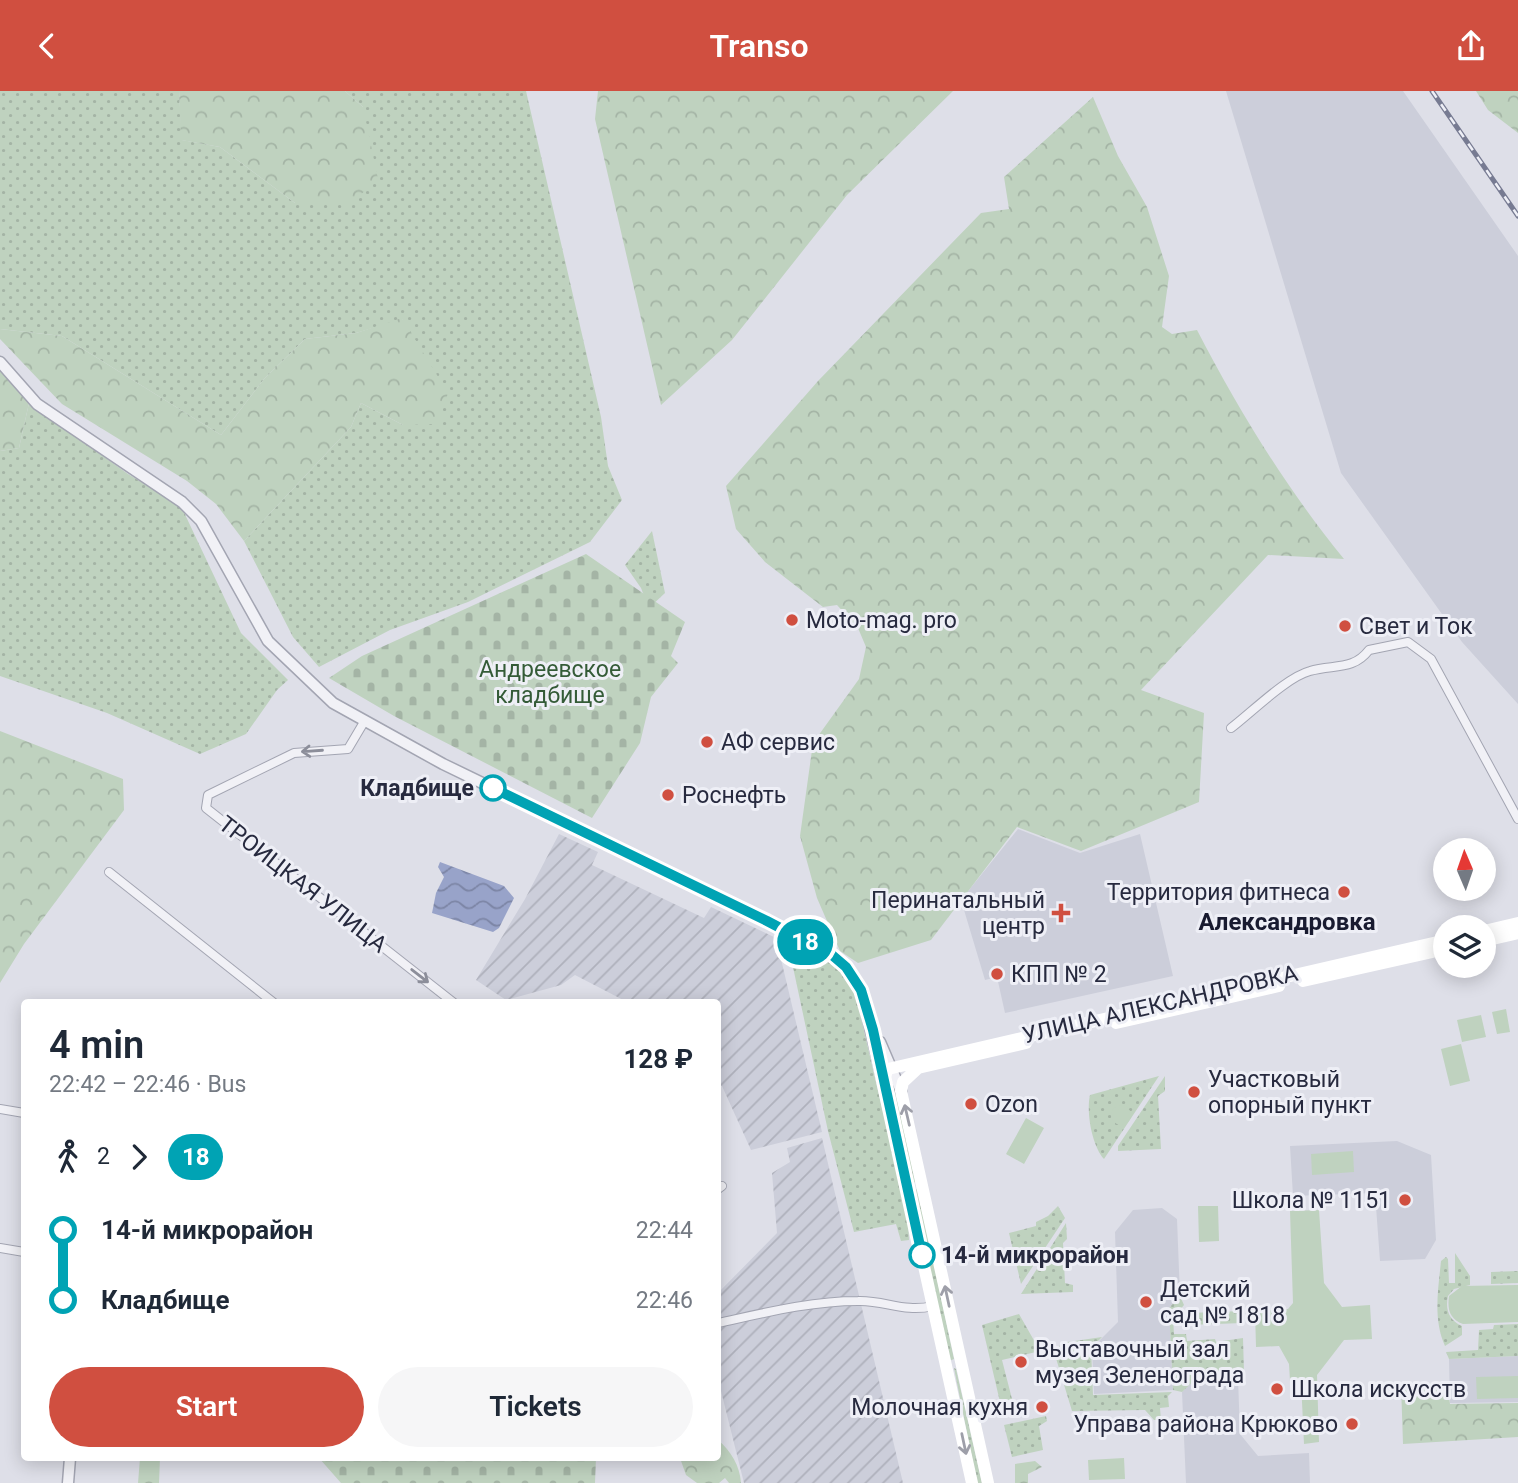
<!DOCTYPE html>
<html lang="en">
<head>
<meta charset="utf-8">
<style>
	body { margin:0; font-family:Roboto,sans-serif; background:#f6f6f7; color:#1f2937; height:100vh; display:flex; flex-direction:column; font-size:26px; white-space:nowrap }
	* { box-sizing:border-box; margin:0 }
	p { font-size:23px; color:#747a83 }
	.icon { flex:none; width:38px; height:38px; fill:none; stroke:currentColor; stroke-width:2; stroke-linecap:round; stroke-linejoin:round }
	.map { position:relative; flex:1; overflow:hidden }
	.details { position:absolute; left:21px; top:908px; width:700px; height:462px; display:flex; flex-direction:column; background:#fff; border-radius:7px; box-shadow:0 4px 18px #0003 }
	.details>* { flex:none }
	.badge { padding:0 14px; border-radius:23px; font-size:24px; line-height:46px }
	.needle { width:46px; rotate:358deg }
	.buttons { position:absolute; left:1433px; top:747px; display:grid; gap:14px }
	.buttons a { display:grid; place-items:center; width:63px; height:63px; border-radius:50%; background:#fff; box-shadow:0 4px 18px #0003; font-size:35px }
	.map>.badge { position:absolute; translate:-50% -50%; box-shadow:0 0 0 4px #fff }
	.legs { display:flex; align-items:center; gap:10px; height:77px; padding:0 28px; font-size:23px }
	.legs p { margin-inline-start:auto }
	.headline { display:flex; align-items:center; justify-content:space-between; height:119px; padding:0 28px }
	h1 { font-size:38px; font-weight:600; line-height:52px }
	.button { display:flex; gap:14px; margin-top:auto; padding:14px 28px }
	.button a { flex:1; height:80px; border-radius:42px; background:#d04f40; color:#fff; font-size:28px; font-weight:600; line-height:80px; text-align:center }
	.button a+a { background:#f6f6f7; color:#1f2937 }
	ul { padding:0 28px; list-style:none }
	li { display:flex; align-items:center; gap:24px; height:70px; font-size:26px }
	li i { display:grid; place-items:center; width:10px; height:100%; margin:0 9px; background:currentColor }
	li i::after { content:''; width:18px; height:18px; margin:-9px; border:5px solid; border-radius:50%; background:#fff }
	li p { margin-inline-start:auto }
	li:first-child i { background:linear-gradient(#0000 50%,currentColor 0) }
	li:last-child i { background:linear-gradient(currentColor 50%,#0000 0) }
	header { display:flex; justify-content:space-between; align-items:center; height:91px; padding:0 28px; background:#d04f40; color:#fff; font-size:32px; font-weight:600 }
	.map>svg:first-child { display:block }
	.built { fill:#ccceda }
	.industrial { fill:url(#industrial-furrows) }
	.grass { fill:url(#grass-dots) }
	.forest { fill:url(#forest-crowns) }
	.cemetery { fill:url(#cemetery-stones) }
	.green { fill:#bfd2bf }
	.water { fill:url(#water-waves) }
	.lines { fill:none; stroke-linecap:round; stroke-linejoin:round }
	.minor-casing { stroke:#a3a5b2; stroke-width:10 }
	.tertiary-casing { stroke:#a3a5b2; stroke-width:13 }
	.minor { stroke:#f1f1f6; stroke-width:8 }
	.tertiary { stroke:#f1f1f6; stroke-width:10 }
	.secondary { stroke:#fff; stroke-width:12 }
	.rail-casing { stroke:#777b92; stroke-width:5 }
	.rail { stroke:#eeeff6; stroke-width:2.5; stroke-dasharray:8; stroke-linecap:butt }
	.oneway { stroke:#8c8e9a }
	.oneway2 { stroke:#9e9fa9 }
	.line-1-casing { stroke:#fff; stroke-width:16 }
	.line-1 { stroke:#00a3b4; stroke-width:10 }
	.poi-dot { fill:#d04f40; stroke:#eeeff6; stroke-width:2.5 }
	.stop-1-dot { fill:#fff; stroke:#00a3b4; stroke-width:3.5 }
	.labels { text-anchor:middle; stroke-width:6; stroke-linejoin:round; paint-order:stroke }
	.poi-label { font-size:23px; fill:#272a3f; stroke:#eeeff6; text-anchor:start }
	.park-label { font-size:23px; fill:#345b37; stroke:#eeeff6 }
	.stop-label { font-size:23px; font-weight:bold; fill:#272a3f; stroke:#eeeff6; text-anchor:end }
	.street-label { font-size:23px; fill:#272a3f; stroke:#eeeff6 }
	.neighbourhood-label { font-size:24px; font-weight:bold; fill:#191b30; stroke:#eeeff6 }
</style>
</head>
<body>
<header><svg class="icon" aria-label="back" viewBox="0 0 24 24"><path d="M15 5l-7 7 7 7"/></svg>Transo<svg class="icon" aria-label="share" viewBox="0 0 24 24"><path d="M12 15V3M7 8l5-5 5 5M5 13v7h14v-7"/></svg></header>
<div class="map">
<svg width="1518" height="1392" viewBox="0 0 1518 1392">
	<defs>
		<pattern id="industrial-furrows" width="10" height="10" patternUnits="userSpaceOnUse" patternTransform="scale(1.75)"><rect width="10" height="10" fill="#ccceda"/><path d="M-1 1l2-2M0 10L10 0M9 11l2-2" fill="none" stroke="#afb1bc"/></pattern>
		<pattern id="grass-dots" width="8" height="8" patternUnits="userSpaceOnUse" patternTransform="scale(1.75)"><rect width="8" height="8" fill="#bfd2bf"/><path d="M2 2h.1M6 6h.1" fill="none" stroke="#a4b4a5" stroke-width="1.8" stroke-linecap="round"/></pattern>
		<pattern id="forest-crowns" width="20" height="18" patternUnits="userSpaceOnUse" patternTransform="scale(1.75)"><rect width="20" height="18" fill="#bfd2bf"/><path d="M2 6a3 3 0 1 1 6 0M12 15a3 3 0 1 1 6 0" fill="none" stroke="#a4b4a5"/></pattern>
		<pattern id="cemetery-stones" width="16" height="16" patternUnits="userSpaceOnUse" patternTransform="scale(1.75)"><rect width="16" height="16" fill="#bfd2bf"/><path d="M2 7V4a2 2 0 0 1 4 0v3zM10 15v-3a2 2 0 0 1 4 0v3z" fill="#a4b4a5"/></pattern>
		<pattern id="water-waves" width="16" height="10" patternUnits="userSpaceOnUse" patternTransform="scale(1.75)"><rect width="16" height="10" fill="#98a3c9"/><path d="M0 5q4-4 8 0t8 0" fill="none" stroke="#7c85a5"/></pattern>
	</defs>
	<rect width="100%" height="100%" fill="#dedfe8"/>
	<path class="built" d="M 1226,0 L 1403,0 L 1518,165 L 1518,613 L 1462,551 L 1341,382 Z
		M 1018,738 L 1080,762 L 1140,743 L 1173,885 L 1005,922 L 997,886 L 985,889 L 961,809 Z
		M 1397,1050 L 1431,1064 L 1436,1149 L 1425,1168 L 1380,1170 L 1375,1102 L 1293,1105 L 1290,1055 Z
		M 1162,1117 L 1177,1128 L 1180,1205 L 1169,1217 L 1173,1299 L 1094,1303 L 1092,1257 L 1118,1231 L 1115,1141 L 1133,1119 Z
		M 1518,1265 L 1518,1311 L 1450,1312 L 1449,1268 Z
		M 1238,1287 L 1240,1343 L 1258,1365 L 1309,1362 L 1310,1392 L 1186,1392 L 1182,1301 L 1195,1289 Z"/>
	<path class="industrial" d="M 559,743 L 598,761 L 592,774 L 704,827 L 711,816 L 776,847 L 822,1041 L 751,1059 L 722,995 L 718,994 L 718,912 L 629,912 L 575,884 L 561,894 L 506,909 L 476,889 L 525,808 Z
		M 822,1047 L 903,1392 L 744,1392 L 718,1288 L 718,1202 L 777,1142 L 772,1082 L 790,1071 L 787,1057 Z"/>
	<path class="grass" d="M 0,0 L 179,0 L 182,49 L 220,56 L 295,112 L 363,16 L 345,0 L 526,0 L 601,326 L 608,375 L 622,409 L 590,451 L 468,511 L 390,539 L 319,576 L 293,546 L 244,450 L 351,336 L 361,312 L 403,334 L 403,228 L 356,242 L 305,248 L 264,288 L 221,344 L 62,245 L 0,238 Z
		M 29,312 L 128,383 L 181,415 L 241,542 L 288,589 L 277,599 L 246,643 L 200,663 L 107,622 L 0,585 L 0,360 L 19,357 Z
		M 652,440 L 665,502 L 649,517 L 641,497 L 625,474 Z
		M 787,848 C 816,853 837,874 854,897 L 908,1128 L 909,1149 L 901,1150 L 896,1133 L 854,1141 L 828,1040 Z
		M 1159,985 L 1104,1068 C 1092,1055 1086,1021 1090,1004 Z
		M 1165,985 L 1165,1000 L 1158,1005 L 1161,1058 L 1118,1060 L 1118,1055 Z
		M 889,989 L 893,990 L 916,1091 L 912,1092 Z
		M 918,1098 L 954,1268 L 949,1270 L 913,1099 Z
		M 1058,1115 L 1065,1127 L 1021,1193 L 1009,1142 L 1036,1135 L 1036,1131 L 1048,1125 Z
		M 1066,1132 L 1067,1148 L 1063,1152 L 1065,1192 L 1073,1194 L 1073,1201 L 1021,1203 Z
		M 1455,1162 L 1470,1185 L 1470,1194 L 1454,1198 L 1448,1205 C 1445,1219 1449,1229 1462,1235 L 1462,1244 L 1445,1255 C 1433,1228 1438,1200 1441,1170 L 1446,1166 L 1448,1168 L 1449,1192 L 1455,1192 Z
		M 1518,1180 L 1518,1192 L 1491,1193 L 1491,1181 Z
		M 1180,1205 L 1184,1214 L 1173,1227 L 1174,1243 L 1186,1243 L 1187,1250 L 1215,1248 L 1216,1251 L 1243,1247 L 1244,1281 L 1237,1281 L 1238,1287 L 1195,1289 L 1182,1301 L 1173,1299 L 1169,1217 Z
		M 1242,1220 L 1243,1232 L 1188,1234 L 1189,1222 Z
		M 1019,1223 L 1040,1260 L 1002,1269 L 1012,1308 L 1000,1311 L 982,1234 Z
		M 1518,1233 L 1518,1265 L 1449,1268 L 1446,1261 L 1478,1259 L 1479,1239 L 1493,1238 L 1494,1234 Z
		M 1102,1246 L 1091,1257 L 1093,1304 L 1172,1301 L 1168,1305 L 1169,1316 L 1160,1317 L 1161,1329 L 1154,1329 L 1145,1319 L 1072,1320 L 1055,1264 L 1061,1252 Z
		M 954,1277 L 956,1278 L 982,1392 L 977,1392 Z
		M 1046,1325 L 1047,1330 L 1039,1335 L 1043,1359 L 1012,1366 L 1004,1334 Z"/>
	<path class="forest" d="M 179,0 L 345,0 L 363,16 L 378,88 L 349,114 L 295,112 L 220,56 L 181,49 Z
		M 598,0 L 953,0 L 847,104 L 732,249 L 661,314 L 595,28 Z
		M 1476,0 L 1518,0 L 1518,42 L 1488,19 Z
		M 1093,6 L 1118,65 L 1147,116 L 1169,185 L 1162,236 L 1172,243 L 1197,239 C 1239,320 1286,397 1344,468 L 1268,464 L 1141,599 L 1204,622 L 1199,711 L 1081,760 L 1017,736 L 931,849 L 858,872 L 840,860 L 817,807 L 800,745 L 813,652 L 859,588 L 866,556 L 858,537 L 837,514 L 823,516 L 765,471 L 736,438 L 726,395 L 818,290 L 981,122 L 1009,118 L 1004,86 Z
		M 402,227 L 448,302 L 438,333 L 403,334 L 361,312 L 351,336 L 244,450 L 216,413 L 187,390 L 62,313 L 0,248 L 0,238 L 62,245 L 221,344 L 264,288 L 305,248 L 356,242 Z
		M 0,278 L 29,312 L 19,357 L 0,360 Z
		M 0,640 L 123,688 L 124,719 L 24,853 L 0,892 Z
		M 1447,1291 L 1450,1313 L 1518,1312 L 1518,1346 L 1403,1353 L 1401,1294 Z
		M 718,1349 C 731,1360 740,1375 741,1392 L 729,1392 L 725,1387 L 719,1392 L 697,1392 L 686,1384 L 680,1367 L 718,1367 Z
		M 140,1367 L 160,1367 L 159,1392 L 138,1392 Z
		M 1035,1370 L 1042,1376 L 1028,1383 L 1028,1392 L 1015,1392 L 1015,1373 Z"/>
	<path class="cemetery" d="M 586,463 L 685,531 L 671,565 L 678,572 L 651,606 L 640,652 L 592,727 L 394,625 L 329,587 L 362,565 Z
		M 319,1367 L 596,1367 L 595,1392 L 341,1392 Z"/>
	<path class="green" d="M 1506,918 L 1510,941 L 1497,943 L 1492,921 Z
		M 1481,924 L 1486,946 L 1462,951 L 1457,929 Z
		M 1461,953 L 1470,990 L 1450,995 L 1441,958 Z
		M1111 1024a10 10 0 1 1 20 0a10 10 0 1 1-20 0Z
		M 1026,1027 L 1044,1037 L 1024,1073 L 1006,1063 Z
		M 1353,1060 L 1354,1081 L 1312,1084 L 1311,1063 Z
		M 1198,1115 L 1218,1115 L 1219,1150 L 1199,1151 Z
		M 1319,1119 L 1324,1192 L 1342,1216 L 1370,1214 L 1372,1248 L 1344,1249 L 1317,1284 L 1319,1351 L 1304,1353 L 1301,1290 L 1290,1290 L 1289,1273 L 1279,1255 L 1256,1256 L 1255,1220 L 1288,1218 L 1293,1212 L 1290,1120 Z
		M 1518,1194 L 1518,1231 L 1463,1233 C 1450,1228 1447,1219 1449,1205 L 1462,1195 Z
		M 1518,1285 L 1518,1307 L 1477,1308 L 1476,1286 Z
		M 1124,1367 L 1125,1388 L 1089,1389 L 1088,1369 Z"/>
	<path class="water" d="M 440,771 L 504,795 L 514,807 L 499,837 L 493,841 L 432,822 L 436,802 L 444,786 L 438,776 Z"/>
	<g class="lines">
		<defs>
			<path id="minor" d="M 364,631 L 348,658 L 294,662 L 208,704 L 206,717 L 454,912
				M 1231,637 C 1252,621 1287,586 1310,580 C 1333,573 1353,580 1369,559 L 1408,551 L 1431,568 L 1518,728
				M 109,781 L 274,912
				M 0,1018 L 24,1022
				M 718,1098 L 722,1095
				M 0,1157 L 24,1161
				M 718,1232 C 764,1222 811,1210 858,1210 C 885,1209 904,1222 933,1215"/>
			<path id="tertiary" d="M 0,271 L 37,313 L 182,411 L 201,430 L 268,550 L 333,612 L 443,673 L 767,830 L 840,870 L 861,899 L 883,990
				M 880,951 L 901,1000
				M 68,1392 L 70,1367"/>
		</defs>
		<use href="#minor" class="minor-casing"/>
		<use href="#tertiary" class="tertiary-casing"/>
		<use href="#minor" class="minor"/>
		<use href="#tertiary" class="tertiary"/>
		<path class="secondary" d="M 1484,840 L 1518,832
			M 1484,850 L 1518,842
			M 1303,890 L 1446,858
			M 1116,932 L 1279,895
			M 972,1392 L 883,990 L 888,978 L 1446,849
			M 988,1392 L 901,1000 L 903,991 L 918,977 L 1026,952"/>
		<defs>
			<path id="rail" d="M 1432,0 L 1518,125"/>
		</defs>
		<use href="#rail" class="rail-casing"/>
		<use href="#rail" class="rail"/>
	</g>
	<defs><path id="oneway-shaft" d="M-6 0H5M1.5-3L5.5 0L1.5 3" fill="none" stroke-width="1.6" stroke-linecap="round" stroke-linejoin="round" transform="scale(1.75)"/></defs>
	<g class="oneway">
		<use href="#oneway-shaft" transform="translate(312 660) rotate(176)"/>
		<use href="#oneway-shaft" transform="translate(420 885) rotate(38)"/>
	</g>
	<g class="oneway2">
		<use href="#oneway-shaft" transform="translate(907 1024) rotate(-103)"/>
		<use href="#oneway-shaft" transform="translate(947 1205) rotate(-102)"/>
		<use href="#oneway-shaft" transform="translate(964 1353) rotate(78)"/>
	</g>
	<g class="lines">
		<defs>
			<path id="line-1" d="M 493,697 L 767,830 L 832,864 L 846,876 L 861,899 L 873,939 L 922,1164"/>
		</defs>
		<use href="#line-1" class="line-1-casing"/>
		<use href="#line-1" class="line-1"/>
	</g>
	<g class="poi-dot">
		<circle cx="792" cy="529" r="7"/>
		<circle cx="1345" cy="535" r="7"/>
		<circle cx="707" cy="651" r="7"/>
		<circle cx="668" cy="704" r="7"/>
		<circle cx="1344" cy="801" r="7"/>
		<path d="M1057.5 811.5h7v7h7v7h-7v7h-7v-7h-7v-7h7z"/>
		<circle cx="997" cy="883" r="7"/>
		<circle cx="1194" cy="1001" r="7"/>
		<circle cx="971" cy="1013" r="7"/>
		<circle cx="1405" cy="1109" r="7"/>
		<circle cx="1146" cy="1211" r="7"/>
		<circle cx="1021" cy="1271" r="7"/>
		<circle cx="1277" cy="1298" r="7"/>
		<circle cx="1042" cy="1316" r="7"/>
		<circle cx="1352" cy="1333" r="7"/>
	</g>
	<g class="stop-1-dot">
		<circle cx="493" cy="697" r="12"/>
		<circle cx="922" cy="1164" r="12"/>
	</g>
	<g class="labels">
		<g class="poi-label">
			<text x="806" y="537">Moto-mag. pro</text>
			<text x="1359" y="543">Свет и Ток</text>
			<text x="721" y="659">АФ сервис</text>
			<text x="682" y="712">Роснефть</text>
			<text x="1330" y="809" text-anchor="end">Территория фитнеса</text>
			<text x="1045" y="817" text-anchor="end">Перинатальный<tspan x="1045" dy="26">центр</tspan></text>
			<text x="1011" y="891">КПП № 2</text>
			<text x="1208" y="996">Участковый<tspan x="1208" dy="26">опорный пункт</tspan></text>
			<text x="985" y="1021">Ozon</text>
			<text x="1391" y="1117" text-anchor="end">Школа № 1151</text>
			<text x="1160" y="1206">Детский<tspan x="1160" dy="26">сад № 1818</tspan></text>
			<text x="1035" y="1266">Выставочный зал<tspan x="1035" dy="26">музея Зеленограда</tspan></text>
			<text x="1291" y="1306">Школа искусств</text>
			<text x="1028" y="1324" text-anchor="end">Молочная кухня</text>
			<text x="1338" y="1341" text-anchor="end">Управа района Крюково</text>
		</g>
		<g class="park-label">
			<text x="550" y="586">Андреевское<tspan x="550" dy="26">кладбище</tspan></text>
		</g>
		<g class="stop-label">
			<text x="474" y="705">Кладбище</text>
			<text x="941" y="1172" text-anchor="start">14-й микрорайон</text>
		</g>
		<g class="street-label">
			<text transform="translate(303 793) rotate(38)" y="8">ТРОИЦКАЯ УЛИЦА</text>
			<text transform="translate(1160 913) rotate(-13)" y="8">УЛИЦА АЛЕКСАНДРОВКА</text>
		</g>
		<g class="neighbourhood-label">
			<text x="1287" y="839">Александровка</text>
		</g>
	</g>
</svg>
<div class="buttons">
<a><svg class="needle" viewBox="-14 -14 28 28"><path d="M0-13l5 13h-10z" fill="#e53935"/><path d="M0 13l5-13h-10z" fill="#747a83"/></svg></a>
<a><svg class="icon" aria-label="layers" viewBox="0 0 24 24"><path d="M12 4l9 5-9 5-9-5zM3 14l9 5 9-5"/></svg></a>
</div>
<b class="badge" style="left:805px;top:851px;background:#00a3b4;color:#fff">18</b>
<section class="details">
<div class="headline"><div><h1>4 min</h1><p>22:42 – 22:46 · Bus</p></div><b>128 ₽</b></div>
<div class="legs"><svg class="icon" aria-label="walk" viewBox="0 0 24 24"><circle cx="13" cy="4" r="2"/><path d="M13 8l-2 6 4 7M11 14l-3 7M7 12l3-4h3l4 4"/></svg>2<svg class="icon" aria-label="forward" viewBox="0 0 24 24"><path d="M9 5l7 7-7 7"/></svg><b class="badge" style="background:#00a3b4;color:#fff">18</b></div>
<ul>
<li><i style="color:#00a3b4"></i><b>14-й микрорайон</b><p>22:44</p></li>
<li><i style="color:#00a3b4"></i><b>Кладбище</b><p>22:46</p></li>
</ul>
<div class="button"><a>Start</a><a>Tickets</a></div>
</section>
</div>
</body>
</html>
